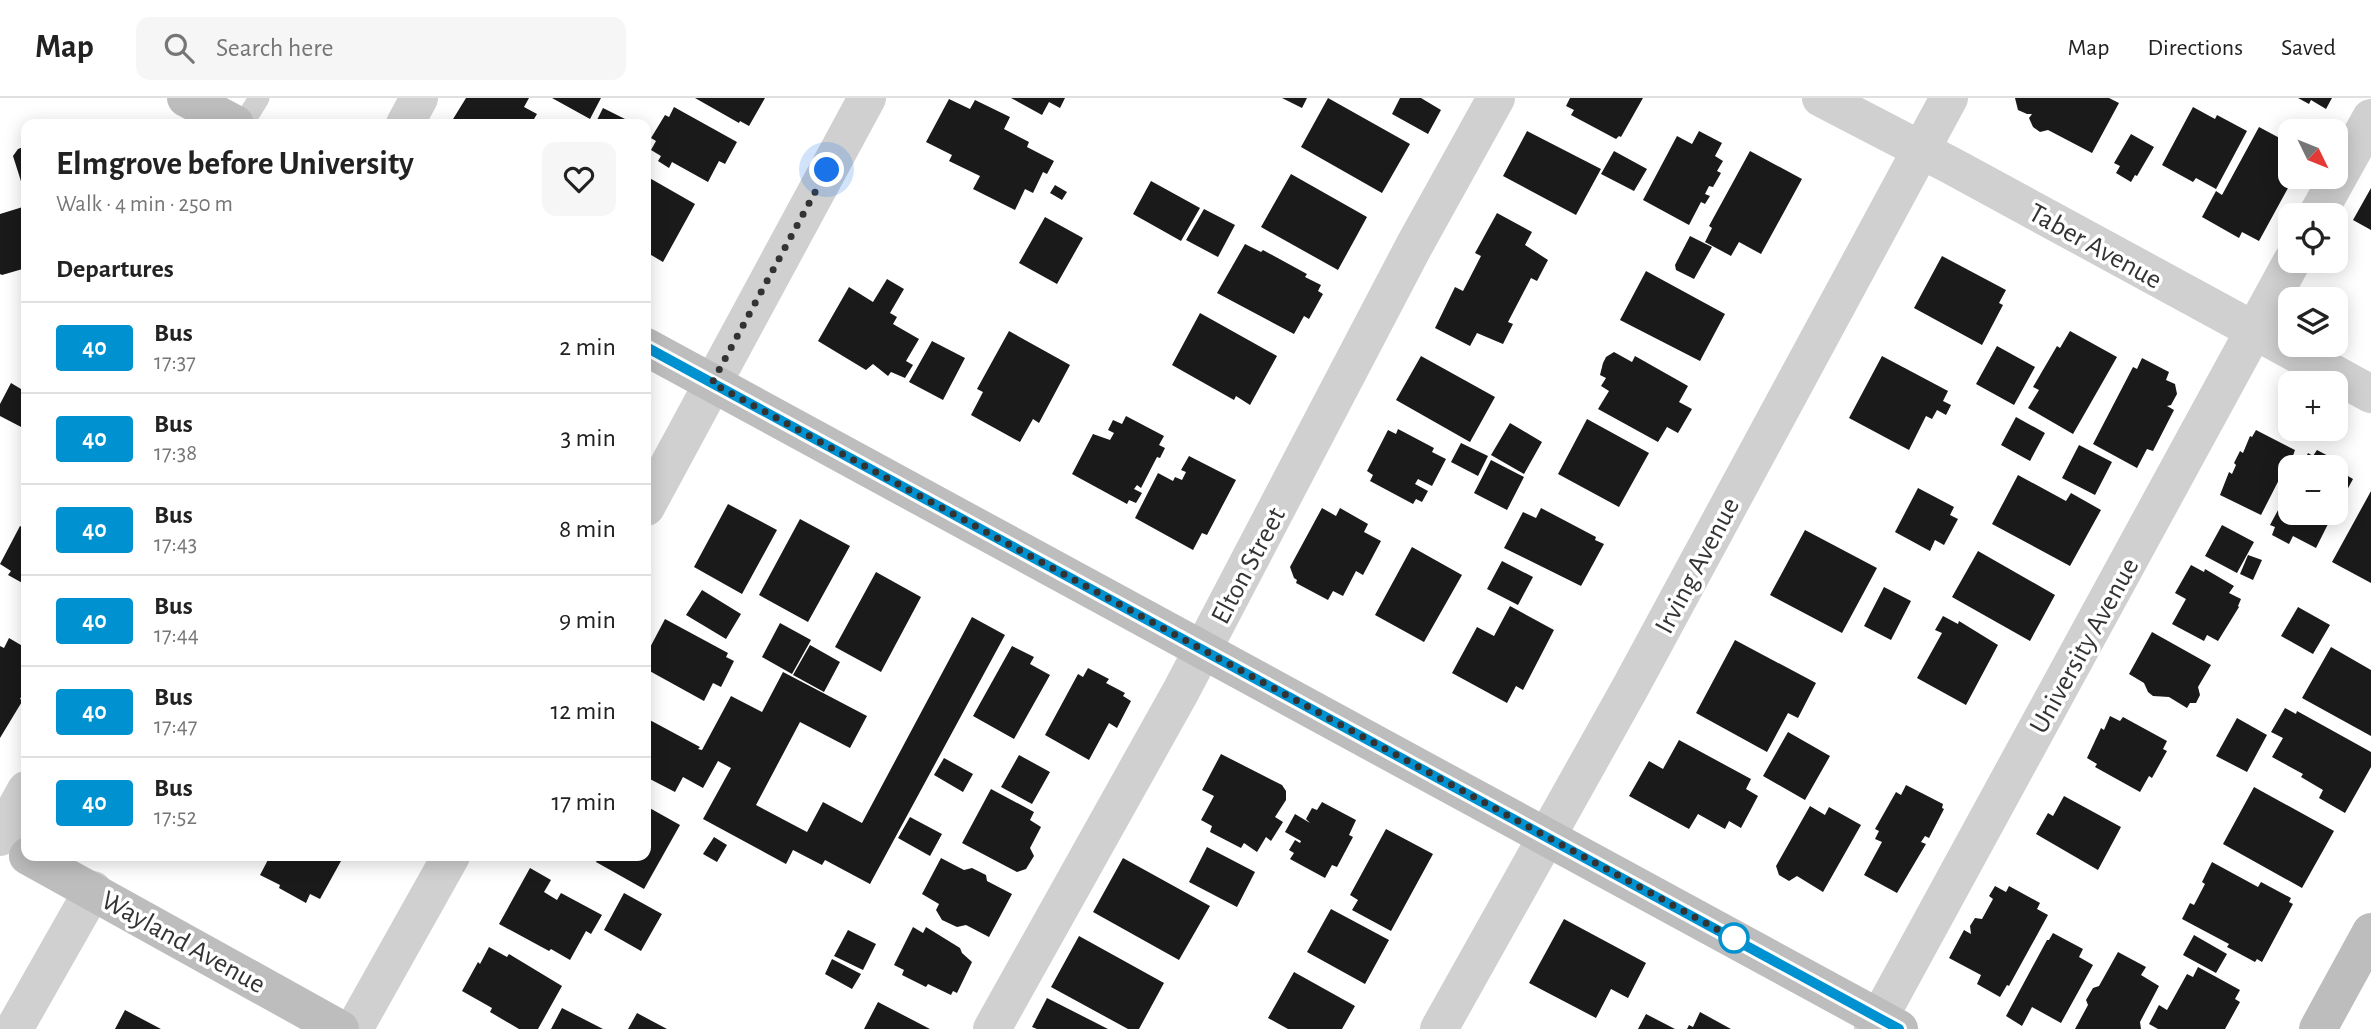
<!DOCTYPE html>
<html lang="en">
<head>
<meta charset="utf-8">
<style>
	body { margin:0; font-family:"Alegreya Sans",sans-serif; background:#f6f6f6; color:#222; height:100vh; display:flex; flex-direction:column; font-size:26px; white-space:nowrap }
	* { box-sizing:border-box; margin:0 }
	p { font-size:23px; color:#767676 }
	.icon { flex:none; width:38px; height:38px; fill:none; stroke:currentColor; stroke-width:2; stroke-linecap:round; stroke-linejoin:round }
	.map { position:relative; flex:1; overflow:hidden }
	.details { position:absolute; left:21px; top:21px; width:630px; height:742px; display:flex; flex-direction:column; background:#fff; border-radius:14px; box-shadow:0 4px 18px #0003 }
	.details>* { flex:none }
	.badge { padding:0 14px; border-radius:5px; font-size:24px; line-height:46px }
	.needle { width:46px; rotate:133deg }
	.fabs { position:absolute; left:2278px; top:21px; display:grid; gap:14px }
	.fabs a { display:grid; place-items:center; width:70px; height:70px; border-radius:14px; background:#fff; box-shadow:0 4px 18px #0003; font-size:35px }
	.you { position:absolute; width:35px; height:35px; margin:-18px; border:5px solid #fff; border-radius:50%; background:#1a73e8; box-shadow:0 0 0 10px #1a73e833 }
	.map>.badge { position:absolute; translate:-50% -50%; box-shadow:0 0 0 4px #fff }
	h2 { padding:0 35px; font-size:26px; line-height:63px }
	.round { display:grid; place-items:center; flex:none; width:74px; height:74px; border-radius:14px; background:#f6f6f6 }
	.headline { display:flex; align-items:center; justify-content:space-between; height:119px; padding:0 35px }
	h1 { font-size:33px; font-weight:600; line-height:52px }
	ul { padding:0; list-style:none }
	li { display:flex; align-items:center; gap:21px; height:91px; padding:0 35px; border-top:2px solid #e0e0e0 }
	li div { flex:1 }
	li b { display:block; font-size:26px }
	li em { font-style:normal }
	li .badge { min-width:77px; font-weight:700; text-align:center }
	header { display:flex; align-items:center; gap:42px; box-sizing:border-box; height:98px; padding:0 35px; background:#fff; border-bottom:2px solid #e0e0e0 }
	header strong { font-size:33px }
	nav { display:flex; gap:38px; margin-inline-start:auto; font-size:24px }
	.search { width:490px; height:63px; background:#f6f6f6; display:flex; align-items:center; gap:18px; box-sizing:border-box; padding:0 24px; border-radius:14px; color:#767676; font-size:26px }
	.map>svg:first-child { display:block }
	.building { fill:#1a1a1a }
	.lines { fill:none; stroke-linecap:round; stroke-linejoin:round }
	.lane { stroke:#d0d0d0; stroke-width:21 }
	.street { stroke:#d0d0d0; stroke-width:38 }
	.secondary { stroke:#bdbdbd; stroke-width:38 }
	.line-casing { stroke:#fff; stroke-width:16 }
	.line { stroke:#0092d0; stroke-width:10 }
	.walk { stroke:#333; stroke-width:7; stroke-dasharray:0 12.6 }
	.stop-dot { fill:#fff; stroke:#0092d0; stroke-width:3.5 }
	.labels { text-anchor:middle; stroke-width:7; stroke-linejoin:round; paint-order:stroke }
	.street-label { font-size:28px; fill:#333; stroke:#fff }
</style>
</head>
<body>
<header>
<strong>Map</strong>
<div class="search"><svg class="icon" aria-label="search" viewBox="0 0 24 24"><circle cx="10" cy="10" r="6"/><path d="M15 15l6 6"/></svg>Search here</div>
<nav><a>Map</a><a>Directions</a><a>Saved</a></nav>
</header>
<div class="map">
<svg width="2371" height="931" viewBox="0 0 2371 931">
	<rect width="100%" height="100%" fill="#fff"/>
	<path class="building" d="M 466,0 L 529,0 L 524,9 L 537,16 L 531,26 L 450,26 Z
		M 552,0 L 601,0 L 590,21 Z
		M 695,0 L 765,0 L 749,28 L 740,23 L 739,25 Z
		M 1011,0 L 1065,0 L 1060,10 L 1049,4 L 1042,17 Z
		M 1282,0 L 1307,0 L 1302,10 Z
		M 1328,0 L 1410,46 L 1382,95 L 1301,49 Z
		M 1400,0 L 1421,0 L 1441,12 L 1428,36 L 1392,16 Z
		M 1570,0 L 1643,0 L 1621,39 L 1619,38 L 1616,41 L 1571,17 L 1574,12 L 1566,8 Z
		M 2015,0 L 2109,0 L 2119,5 L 2092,55 L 2048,32 L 2040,34 L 2033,29 L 2029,20 L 2032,16 L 2027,16 L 2018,12 Z
		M 2298,0 L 2332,0 L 2326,11 L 2311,2 L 2309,6 Z
		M 949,1 L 970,11 L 975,2 L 1010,19 L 1004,31 L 1029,44 L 1027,49 L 1054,63 L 1047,76 L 1043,74 L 1033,95 L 1025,91 L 1015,112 L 973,91 L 980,78 L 949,63 L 952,57 L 926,44 Z
		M 674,9 L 737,44 L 725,66 L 719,63 L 708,84 L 672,64 L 669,70 L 658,63 L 661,58 L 651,52 L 656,43 L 651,40 L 665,17 L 669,19 Z
		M 2193,9 L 2215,21 L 2217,17 L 2247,33 L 2216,91 L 2196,80 L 2193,84 L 2162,67 Z
		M 603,10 L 635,26 L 595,26 Z
		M 2259,29 L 2291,46 L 2291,79 L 2294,79 L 2259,143 L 2242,134 L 2239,140 L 2202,119 L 2216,93 L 2222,97 Z
		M 1527,33 L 1601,71 L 1576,117 L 1503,78 Z
		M 1699,33 L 1722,45 L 1715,58 L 1723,63 L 1717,73 L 1721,75 L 1713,89 L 1709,88 L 1705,96 L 1710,98 L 1705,106 L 1701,104 L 1689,127 L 1643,102 L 1677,38 L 1692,46 Z
		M 2131,36 L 2154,49 L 2137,78 L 2135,77 L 2131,84 L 2116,75 L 2120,68 L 2114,65 Z
		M 26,48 L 26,99 L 13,58 L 18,51 Z
		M 1614,53 L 1647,71 L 1634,93 L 1601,76 Z
		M 1750,53 L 1802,81 L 1761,156 L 1739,144 L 1731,158 L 1705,144 L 1712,130 L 1709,128 Z
		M 1291,76 L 1367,119 L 1338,172 L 1261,129 Z
		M 646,78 L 695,106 L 663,164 L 646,154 Z
		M 1151,83 L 1200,110 L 1181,143 L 1133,116 Z
		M 1055,87 L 1067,94 L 1062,102 L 1050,95 Z
		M 2371,90 L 2371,132 L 2353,122 Z
		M 26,108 L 26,170 L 2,177 L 0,176 L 0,116 Z
		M 1204,111 L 1235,127 L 1218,159 L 1186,142 Z
		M 1497,115 L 1532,134 L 1525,147 L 1548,162 L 1537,183 L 1531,180 L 1508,224 L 1513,226 L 1503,246 L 1477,235 L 1470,248 L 1435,230 L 1455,189 L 1463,193 L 1481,158 L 1475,155 Z
		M 1045,119 L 1083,140 L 1057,186 L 1019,165 Z
		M 1690,138 L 1712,149 L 1694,181 L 1676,172 L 1675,167 Z
		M 1245,146 L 1261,154 L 1263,152 L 1307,176 L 1305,179 L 1321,187 L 1318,193 L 1323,196 L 1309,221 L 1304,218 L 1294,236 L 1217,195 Z
		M 1942,158 L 2006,192 L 1999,205 L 2003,207 L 1982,247 L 1914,210 Z
		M 1646,173 L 1725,216 L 1700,263 L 1620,222 Z
		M 887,181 L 904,191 L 890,215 L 897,219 L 893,226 L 919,241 L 906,263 L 913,267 L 905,280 L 891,274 L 888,278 L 873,266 L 866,272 L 818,243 L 849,189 L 873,204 Z
		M 1200,215 L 1277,258 L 1250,307 L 1236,298 L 1234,302 L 1172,267 Z
		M 1009,233 L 1070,267 L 1039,325 L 1033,321 L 1020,344 L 971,317 L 983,294 L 977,291 Z
		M 2070,233 L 2117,259 L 2073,336 L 2028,310 L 2039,292 L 2033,289 L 2057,248 L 2060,250 Z
		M 932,243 L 965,260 L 943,302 L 909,284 Z
		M 1997,248 L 2035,269 L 2014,307 L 1976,286 Z
		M 1614,254 L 1632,264 L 1635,258 L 1688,288 L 1679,304 L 1692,311 L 1678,335 L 1667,329 L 1658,344 L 1598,311 L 1609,293 L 1601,288 L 1606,280 L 1600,277 L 1603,265 L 1606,259 Z
		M 1421,258 L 1495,299 L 1470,344 L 1396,302 Z
		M 1882,258 L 1948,293 L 1943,303 L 1951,307 L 1946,317 L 1937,312 L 1932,321 L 1926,318 L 1909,352 L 1849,320 Z
		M 2142,260 L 2169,274 L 2166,282 L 2175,286 L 2177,296 L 2171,307 L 2167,308 L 2174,312 L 2153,353 L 2147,351 L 2137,370 L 2093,346 L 2133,269 L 2137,271 Z
		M 11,285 L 26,294 L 25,331 L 0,318 L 0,306 Z
		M 1126,318 L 1164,338 L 1159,347 L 1165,350 L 1160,360 L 1157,359 L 1141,390 L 1137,387 L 1134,391 L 1142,395 L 1136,405 L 1129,402 L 1127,406 L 1072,376 L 1093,336 L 1110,342 L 1114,335 L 1108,332 L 1113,322 L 1122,326 Z
		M 2016,319 L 2045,335 L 2030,363 L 2001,347 Z
		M 1587,321 L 1649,355 L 1619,409 L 1558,376 Z
		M 1510,325 L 1542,344 L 1524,376 L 1491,357 Z
		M 1398,331 L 1434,350 L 1432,354 L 1446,361 L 1432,388 L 1418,381 L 1415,386 L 1428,393 L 1422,404 L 1416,401 L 1413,406 L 1370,383 L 1373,377 L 1367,373 L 1388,332 L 1396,336 Z
		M 2256,332 L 2295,352 L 2288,372 L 2285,370 L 2261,417 L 2220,397 L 2229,374 L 2232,376 L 2236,367 L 2234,365 L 2240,353 L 2243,355 L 2250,338 L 2252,339 Z
		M 1461,345 L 1488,358 L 1478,378 L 1451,364 Z
		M 2079,347 L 2112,364 L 2095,397 L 2062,380 Z
		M 2317,352 L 2334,361 L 2330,369 L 2301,369 L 2308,355 L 2313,358 Z
		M 1189,358 L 1236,382 L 1207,437 L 1202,435 L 1193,452 L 1135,420 L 1158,375 L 1173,383 L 1175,379 L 1182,382 L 1186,374 L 1181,372 Z
		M 1491,362 L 1524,379 L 1507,412 L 1474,395 Z
		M 2336,371 L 2353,381 L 2340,405 L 2343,407 L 2332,426 L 2329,424 L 2316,450 L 2293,438 L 2289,446 L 2272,437 L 2275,429 L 2270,427 L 2291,388 L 2291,415 L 2336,415 Z
		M 2018,377 L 2066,403 L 2071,395 L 2101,412 L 2070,468 L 1992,426 Z
		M 1918,390 L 1954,409 L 1950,417 L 1958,421 L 1944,447 L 1935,442 L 1930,453 L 1895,434 Z
		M 2371,393 L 2371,485 L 2332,464 Z
		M 728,406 L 777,432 L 742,496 L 694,469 Z
		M 1322,410 L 1336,418 L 1340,410 L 1368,426 L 1364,434 L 1381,443 L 1363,477 L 1356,473 L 1343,498 L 1333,493 L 1328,502 L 1296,485 L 1297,482 L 1294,480 L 1290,469 Z
		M 1541,410 L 1596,439 L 1595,442 L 1604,446 L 1581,488 L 1504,450 L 1523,414 L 1536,420 Z
		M 800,421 L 850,448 L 808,524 L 759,497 Z
		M 2222,427 L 2254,444 L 2237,475 L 2205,458 Z
		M 20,428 L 26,431 L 26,487 L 8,477 L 11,473 L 0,466 Z
		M 1805,432 L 1877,470 L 1842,535 L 1770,497 Z
		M 1412,449 L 1462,477 L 1424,544 L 1375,517 Z
		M 1978,453 L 2055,497 L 2030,543 L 1952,499 Z
		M 2248,457 L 2262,462 L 2253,482 L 2240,476 Z
		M 1502,463 L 1533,479 L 1518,507 L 1487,491 Z
		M 2191,467 L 2204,474 L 2205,471 L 2234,488 L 2229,495 L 2241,501 L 2238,508 L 2239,509 L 2218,543 L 2207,537 L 2204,543 L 2172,526 L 2186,501 L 2175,495 Z
		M 876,474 L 921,499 L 881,574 L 835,549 Z
		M 1884,489 L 1911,503 L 1891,542 L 1864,528 Z
		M 702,492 L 741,516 L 726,541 L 686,517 Z
		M 1510,508 L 1554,532 L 1523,592 L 1516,588 L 1507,605 L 1452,575 L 1477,529 L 1494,538 Z
		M 2298,509 L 2330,527 L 2313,556 L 2281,538 Z
		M 1943,518 L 1958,526 L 1959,523 L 1998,547 L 1966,607 L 1917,580 L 1942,535 L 1935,532 Z
		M 972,519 L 1005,537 L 870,786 L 825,762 L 822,767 L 793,752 L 786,766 L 703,721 L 731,670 L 718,663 L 703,690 L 683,679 L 675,694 L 646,679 L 646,620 L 700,649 L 698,651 L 702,652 L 731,598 L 762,614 L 783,574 L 867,618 L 850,650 L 800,624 L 756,707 L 807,734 L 823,704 L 862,725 Z
		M 665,521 L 728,555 L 726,559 L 734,563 L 721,589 L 713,585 L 704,603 L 646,571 L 646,557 Z
		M 780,525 L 811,542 L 792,576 L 762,559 Z
		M 2152,534 L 2211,567 L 2198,589 L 2200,597 L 2196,605 L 2190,605 L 2187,610 L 2169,599 L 2153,598 L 2148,594 L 2144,585 L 2129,576 Z
		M 9,540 L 26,550 L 23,560 L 26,562 L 26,590 L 20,601 L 23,602 L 0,640 L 0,548 L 4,550 Z
		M 1735,542 L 1816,585 L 1798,620 L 1788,615 L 1767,654 L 1696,615 Z
		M 810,547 L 840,564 L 824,594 L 793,577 Z
		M 1012,548 L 1034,559 L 1030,566 L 1050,577 L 1014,641 L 973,618 Z
		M 2331,549 L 2371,572 L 2371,638 L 2302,600 Z
		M 1088,570 L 1109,581 L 1106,585 L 1125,595 L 1123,598 L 1131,603 L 1117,630 L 1109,625 L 1089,662 L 1045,637 L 1078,576 L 1083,579 Z
		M 2285,610 L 2296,616 L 2297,613 L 2371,654 L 2371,669 L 2345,715 L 2319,700 L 2323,692 L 2301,679 L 2303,676 L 2272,659 L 2283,640 L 2271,634 Z
		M 2110,618 L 2120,623 L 2123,619 L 2167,643 L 2163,651 L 2167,653 L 2152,680 L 2149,678 L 2140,694 L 2095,669 L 2097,666 L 2087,660 L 2101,630 L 2104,632 Z
		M 2237,620 L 2267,637 L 2247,674 L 2216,658 Z
		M 1788,634 L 1830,658 L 1805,702 L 1763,678 Z
		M 1679,642 L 1751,681 L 1746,691 L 1758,698 L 1741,730 L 1729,723 L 1725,731 L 1698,716 L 1689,731 L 1629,698 L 1649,663 L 1663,671 Z
		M 1221,656 L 1282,687 L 1286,693 L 1286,702 L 1275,719 L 1283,724 L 1271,743 L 1266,739 L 1257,754 L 1244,745 L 1241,750 L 1210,734 L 1212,728 L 1201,722 L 1214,698 L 1202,692 Z
		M 1019,657 L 1050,674 L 1032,706 L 1001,689 Z
		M 944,660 L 973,676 L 963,694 L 934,677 Z
		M 1906,687 L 1943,706 L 1942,710 L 1944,711 L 1929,740 L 1925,738 L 1921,744 L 1926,746 L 1897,795 L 1864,777 L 1882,744 L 1875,741 L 1879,733 L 1875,731 L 1896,694 L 1901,697 Z
		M 2254,689 L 2334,733 L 2302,790 L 2223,746 Z
		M 991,691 L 1034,714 L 1030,722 L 1041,729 L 1030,750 L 1034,758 L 1026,771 L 1017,774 L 962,745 Z
		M 2064,698 L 2121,729 L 2098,772 L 2036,736 L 2048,715 L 2053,718 Z
		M 1322,704 L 1356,722 L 1349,737 L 1353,739 L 1337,769 L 1332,767 L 1325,780 L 1290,761 L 1294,755 L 1289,752 L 1295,742 L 1300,745 L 1301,743 L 1285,734 L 1295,716 L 1310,725 L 1306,721 L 1312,710 L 1317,712 Z
		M 646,708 L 680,727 L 644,791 L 596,764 L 599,758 L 646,758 Z
		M 1810,708 L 1825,717 L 1829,709 L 1861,727 L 1823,794 L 1797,778 L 1789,783 L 1779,777 L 1776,768 Z
		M 910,719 L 942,736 L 930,758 L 898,740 Z
		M 1386,731 L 1433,756 L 1391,833 L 1352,812 L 1358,802 L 1350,797 Z
		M 714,739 L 727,747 L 717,764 L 703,756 Z
		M 1207,749 L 1255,774 L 1237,809 L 1189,784 Z
		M 270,758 L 331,758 L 341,763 L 320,801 L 310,796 L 306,805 L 279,790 L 280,787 L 260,777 Z
		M 941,760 L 964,772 L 972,770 L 986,777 L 987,783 L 1012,796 L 989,839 L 966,827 L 957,829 L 942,822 L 936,812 L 939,806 L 922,796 Z
		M 1123,760 L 1210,808 L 1179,862 L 1093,814 Z
		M 2212,764 L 2258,789 L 2261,784 L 2291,800 L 2289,804 L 2293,806 L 2262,864 L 2257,861 L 2255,864 L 2227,849 L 2229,846 L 2182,821 L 2190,805 L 2194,807 L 2205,786 L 2202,784 Z
		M 530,770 L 551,782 L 544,794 L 557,802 L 561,795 L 602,817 L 591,836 L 586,833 L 570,862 L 551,851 L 549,853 L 499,826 Z
		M 1995,788 L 2006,794 L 2009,788 L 2040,805 L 2037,811 L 2048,817 L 2009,888 L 2007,887 L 2000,899 L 1977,886 L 1981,877 L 1949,860 L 1964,832 L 1971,836 L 1970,828 L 1975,820 L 1982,821 L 1993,801 L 1989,798 Z
		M 624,795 L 662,816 L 641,853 L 604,832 Z
		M 1331,811 L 1389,842 L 1365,886 L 1307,854 Z
		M 1564,821 L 1646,865 L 1628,900 L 1611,891 L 1596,920 L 1529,885 Z
		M 913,829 L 923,835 L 926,829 L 960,850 L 962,855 L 972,864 L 957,895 L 953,893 L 951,897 L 928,886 L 926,889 L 902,877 L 904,872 L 894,867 Z
		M 848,832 L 876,846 L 863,872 L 834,858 Z
		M 2053,835 L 2083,851 L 2079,859 L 2093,867 L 2061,925 L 2032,909 L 2022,928 L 2006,918 L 2047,842 L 2049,842 Z
		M 2194,837 L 2227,856 L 2216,875 L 2183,857 Z
		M 1079,838 L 1164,885 L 1139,931 L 1128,931 L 1051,889 Z
		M 489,849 L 507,859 L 509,856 L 562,888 L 538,931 L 519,931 L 490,914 L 492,910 L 462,893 L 478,864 L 480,866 Z
		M 2118,854 L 2146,869 L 2141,877 L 2159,888 L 2140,924 L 2141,931 L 2075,931 L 2088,907 L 2086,902 L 2093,890 L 2099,888 Z
		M 832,861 L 861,876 L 852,891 L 825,876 Z
		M 2198,869 L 2240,892 L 2235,901 L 2240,904 L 2225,931 L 2158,931 L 2149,926 L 2159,907 L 2167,912 L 2187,876 L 2193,879 Z
		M 1294,874 L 1355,908 L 1342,931 L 1288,931 L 1268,920 Z
		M 1047,900 L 1108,931 L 1037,931 L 1032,929 Z
		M 878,904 L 930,931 L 864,931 Z
		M 562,910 L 603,931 L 551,931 Z
		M 125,912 L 161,931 L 115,931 Z
		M 1700,914 L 1731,931 L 1687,931 L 1689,927 L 1693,929 Z
		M 637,915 L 667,931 L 628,931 Z
		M 1646,916 L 1675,931 L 1638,931 Z"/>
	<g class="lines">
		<path class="lane" d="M 243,26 L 259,0"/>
		<path class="street" d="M 1821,0 L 1952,68 L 2371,296
			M 405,26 L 419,0
			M 2317,117 L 2371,20
			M 646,409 L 867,0
			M 0,739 L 26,692
			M 14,931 L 93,792
			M 354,931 L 451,758
			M 992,931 L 1181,593 L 1414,148 L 1496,0
			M 1439,931 L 1630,590 L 1949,0
			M 1873,931 L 2292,163"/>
		<path class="secondary" d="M 186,0 L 235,26
			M 646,249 L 1899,931
			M 28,758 L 340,931
			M 2318,931 L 2371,834"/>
	</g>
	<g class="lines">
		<defs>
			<path id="line" d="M 646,249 L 1899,931"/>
		</defs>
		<use href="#line" class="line-casing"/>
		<use href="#line" class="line"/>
		<path class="walk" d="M 827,72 L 712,285 L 1737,842 L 1734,840"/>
	</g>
	<circle class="stop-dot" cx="1734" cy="840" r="14"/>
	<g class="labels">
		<g class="street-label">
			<text transform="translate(2096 147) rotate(29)" y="10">Taber Avenue</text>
			<text transform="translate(1247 467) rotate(-62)" y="10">Elton Street</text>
			<text transform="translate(1696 467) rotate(-62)" y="10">Irving Avenue</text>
			<text transform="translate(2083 547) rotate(-61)" y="10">University Avenue</text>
			<text transform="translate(184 843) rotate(29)" y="10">Wayland Avenue</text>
		</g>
	</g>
</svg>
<div class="fabs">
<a><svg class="needle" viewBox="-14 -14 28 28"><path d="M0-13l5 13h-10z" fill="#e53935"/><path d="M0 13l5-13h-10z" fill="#767676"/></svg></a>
<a><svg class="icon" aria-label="locate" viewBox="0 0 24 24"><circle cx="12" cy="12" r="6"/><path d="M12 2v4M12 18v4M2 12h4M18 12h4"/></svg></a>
<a><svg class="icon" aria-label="layers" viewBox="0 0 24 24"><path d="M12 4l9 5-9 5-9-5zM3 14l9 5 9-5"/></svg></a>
<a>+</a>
<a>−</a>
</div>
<div class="you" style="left:827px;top:72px"></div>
<section class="details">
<div class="headline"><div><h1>Elmgrove before University</h1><p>Walk · 4 min · 250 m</p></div><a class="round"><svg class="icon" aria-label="heart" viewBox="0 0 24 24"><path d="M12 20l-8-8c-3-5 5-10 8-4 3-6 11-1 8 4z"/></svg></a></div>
<h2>Departures</h2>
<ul>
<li><span class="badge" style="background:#0092d0;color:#fff">40</span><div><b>Bus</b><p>17:37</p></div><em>2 min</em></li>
<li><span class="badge" style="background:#0092d0;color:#fff">40</span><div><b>Bus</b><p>17:38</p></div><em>3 min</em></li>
<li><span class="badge" style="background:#0092d0;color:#fff">40</span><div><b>Bus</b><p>17:43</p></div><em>8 min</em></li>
<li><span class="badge" style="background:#0092d0;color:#fff">40</span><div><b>Bus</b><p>17:44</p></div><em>9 min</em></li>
<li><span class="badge" style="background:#0092d0;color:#fff">40</span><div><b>Bus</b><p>17:47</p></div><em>12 min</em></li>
<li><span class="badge" style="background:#0092d0;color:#fff">40</span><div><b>Bus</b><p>17:52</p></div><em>17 min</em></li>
</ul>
</section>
</div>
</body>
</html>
